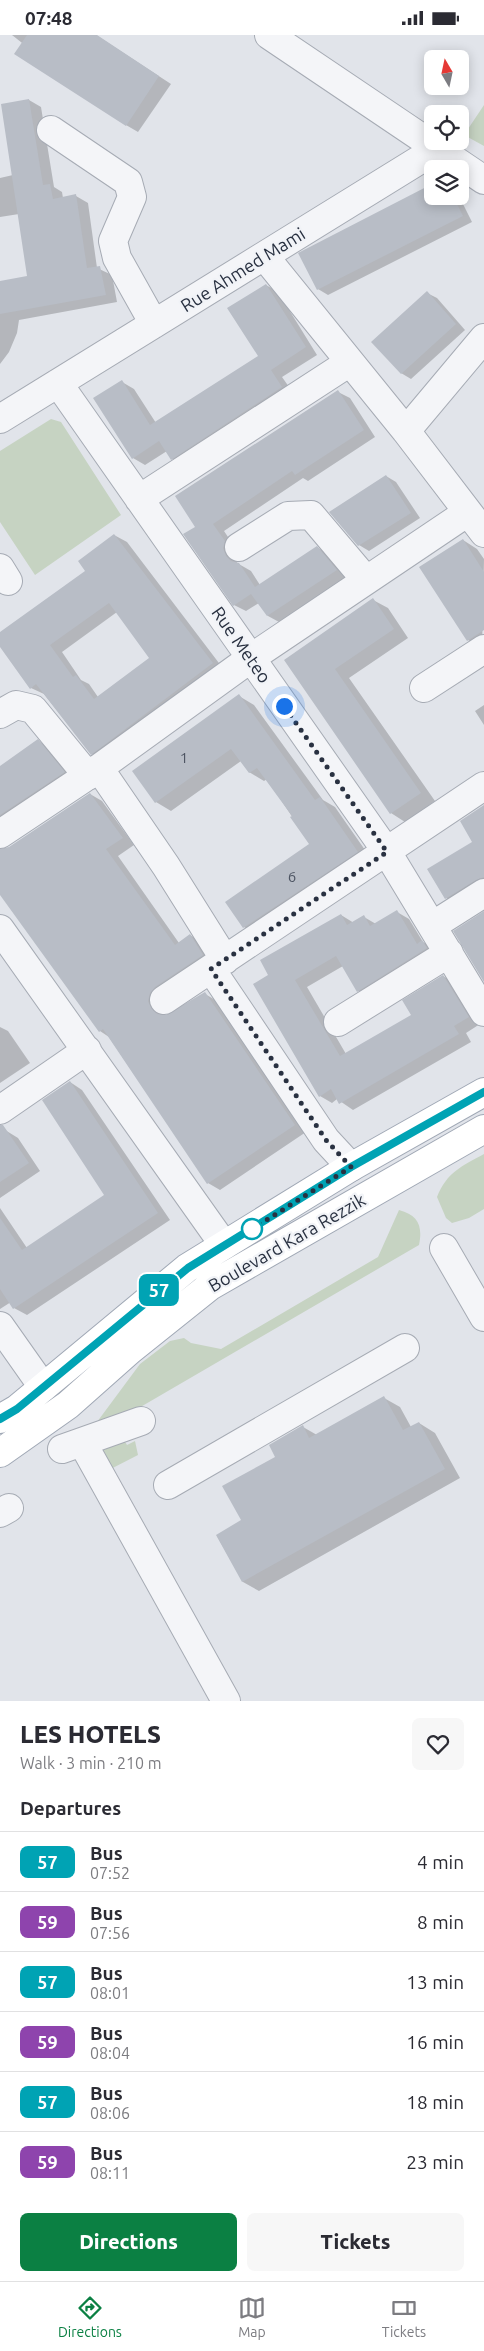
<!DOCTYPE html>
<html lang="en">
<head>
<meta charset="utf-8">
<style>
	body { margin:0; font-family:Ubuntu,sans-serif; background:#f7f7f7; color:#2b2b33; height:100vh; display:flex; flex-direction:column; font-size:19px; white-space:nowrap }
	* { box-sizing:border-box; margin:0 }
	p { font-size:16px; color:#7c7c81 }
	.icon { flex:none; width:28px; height:28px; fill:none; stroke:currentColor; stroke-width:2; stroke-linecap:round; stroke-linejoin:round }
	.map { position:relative; height:1666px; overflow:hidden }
	.details { display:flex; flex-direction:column; background:#fff; flex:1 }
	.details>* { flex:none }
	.badge { padding:0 10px; border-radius:8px; font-size:18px; line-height:32px }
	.needle { width:32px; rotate:351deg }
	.buttons { position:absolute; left:424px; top:15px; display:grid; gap:10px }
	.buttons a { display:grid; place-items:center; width:45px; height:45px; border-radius:8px; background:#fff; box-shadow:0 2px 12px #0003; font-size:25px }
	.you { position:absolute; width:25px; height:25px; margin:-12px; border:4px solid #fff; border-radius:50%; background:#1a73e8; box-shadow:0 0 0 8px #1a73e833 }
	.map>.badge { position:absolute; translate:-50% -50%; box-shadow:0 0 0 2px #fff }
	h2 { padding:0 20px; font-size:19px; line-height:45px }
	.round { display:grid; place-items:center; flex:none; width:52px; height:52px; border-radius:8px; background:#f7f7f7 }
	.overview { display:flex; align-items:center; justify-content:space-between; height:85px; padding:0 20px }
	h1 { font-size:24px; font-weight:800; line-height:38px }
	.cta { display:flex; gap:10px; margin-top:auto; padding:10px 20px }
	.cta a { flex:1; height:58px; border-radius:8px; background:#0b8043; color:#fff; font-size:20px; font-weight:800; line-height:58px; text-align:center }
	.cta a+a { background:#f7f7f7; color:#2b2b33 }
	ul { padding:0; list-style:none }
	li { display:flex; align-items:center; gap:15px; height:60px; padding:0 20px; border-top:1px solid #e1e1e2 }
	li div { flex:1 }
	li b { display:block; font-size:19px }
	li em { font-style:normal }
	li .badge { min-width:55px; font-weight:700; text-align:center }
	.status { display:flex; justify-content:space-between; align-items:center; height:35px; padding:0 25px; background:#fff; direction:ltr }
	.status svg { height:14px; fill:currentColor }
	.dock { display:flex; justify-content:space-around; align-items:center; height:70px; border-top:1px solid #e1e1e2; background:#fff; font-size:14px; color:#7c7c81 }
	.dock a { display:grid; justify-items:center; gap:2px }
	.dock .current { color:#0b8043 }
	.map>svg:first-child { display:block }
	.green { fill:#c6d3c2 }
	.shadow { fill:#0003; fill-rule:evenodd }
	.building { fill:#b8bdc6; fill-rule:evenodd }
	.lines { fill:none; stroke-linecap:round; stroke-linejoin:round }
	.minor-casing { stroke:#a6abb4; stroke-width:30 }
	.major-casing { stroke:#a0a8b5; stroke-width:30 }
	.minor { stroke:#f4f5f8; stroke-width:28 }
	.major { stroke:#fff; stroke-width:28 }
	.line-casing { stroke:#fff; stroke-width:11 }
	.line { stroke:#00a3b4; stroke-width:8 }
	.walk { stroke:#293141; stroke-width:5; stroke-dasharray:0 9 }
	.stop-dot { fill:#fff; stroke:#00a3b4; stroke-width:2.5 }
	.labels { text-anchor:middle; stroke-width:4.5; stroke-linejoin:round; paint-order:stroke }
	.number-label { font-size:15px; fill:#4d5462 }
	.street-label { font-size:18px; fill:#293141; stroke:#f1f3f7 }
</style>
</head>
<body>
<div class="status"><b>07:48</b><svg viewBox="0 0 49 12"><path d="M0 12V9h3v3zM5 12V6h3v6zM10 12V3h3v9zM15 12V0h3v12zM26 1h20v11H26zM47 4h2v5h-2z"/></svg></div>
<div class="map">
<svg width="484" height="1666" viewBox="0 0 484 1666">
	<rect width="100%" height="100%" fill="#e1e4ea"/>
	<path class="green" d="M 484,70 L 484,111 L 464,100 Z
		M 51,384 L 61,387 L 121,480 L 35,540 L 0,487 L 0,416 Z
		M 484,1119 L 484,1174 L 469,1183 L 452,1188 L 446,1183 L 437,1162 C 447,1137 462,1131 484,1119 Z
		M 399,1175 C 418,1180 423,1191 419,1210 L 113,1388 L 127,1410 L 135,1406 L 138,1420 L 99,1440 L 97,1387 L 140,1329 L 170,1306 L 184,1303 L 191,1308 L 221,1314 L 378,1222 Z"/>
	<path class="shadow" d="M 12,0 L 96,0 L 171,49 L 138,97 L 126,90 Z
		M 29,65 L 41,72 L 54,152 L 62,157 L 63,163 L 76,161 L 88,168 L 97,233 L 112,240 L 117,267 L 19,285 L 17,298 L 9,317 L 0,329 L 0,248 L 29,242 L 19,179 L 0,182 L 0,143 L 13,140 Z
		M 432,150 L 432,161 L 459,161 L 472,187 L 328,260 L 318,254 L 300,219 Z
		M 266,250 L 278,257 L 317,320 L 282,342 L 294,359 L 184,431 L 172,424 L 167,416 L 145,430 L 133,423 L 122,347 L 134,354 L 156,388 L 260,321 Z
		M 427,258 L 437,263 L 465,295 L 411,344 L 401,338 Z
		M 338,357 L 350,363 L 375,402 L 308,446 L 303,443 L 224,496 L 236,514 L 235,520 L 237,528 L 251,536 L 260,550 L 317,512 L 328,519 L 347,542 L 279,587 L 268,581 L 259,568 L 246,576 L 234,570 L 197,492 Z
		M 386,441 L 396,447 L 420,483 L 369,516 L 359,510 Z
		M 114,500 L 127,507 L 225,636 L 104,726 L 92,719 L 44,659 L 31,653 L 0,610 L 0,598 L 87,537 ZM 117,577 L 151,623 L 98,662 L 89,649 L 81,645 L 62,617 Z
		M 463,505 L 477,514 L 484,524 L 482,613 L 468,605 Z
		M 373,565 L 388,573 L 408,603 L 349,643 L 435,766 L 405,787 L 391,778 L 285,625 Z
		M 239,661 L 254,670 L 323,765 L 335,772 L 372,825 L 259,901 L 244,892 L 227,868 L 311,810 L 267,744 L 264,746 L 249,737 L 241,726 L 171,776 L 156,767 L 134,736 Z
		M 484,670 L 484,690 L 475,676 Z
		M 38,706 L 50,713 L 76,744 L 0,797 L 0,733 Z
		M 90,759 L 102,766 L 134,810 L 118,821 L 179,908 L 190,900 L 202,907 L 215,927 L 160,973 L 163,981 L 166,982 L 205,959 L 217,966 L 306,1097 L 220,1155 L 208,1148 L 109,1002 L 100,996 L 0,857 L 0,816 L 9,813 Z
		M 484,771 L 484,854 L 458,870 L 446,863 L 474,808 Z
		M 397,877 L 409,884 L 423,907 L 434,914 L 370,963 L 358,956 L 343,931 L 307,952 L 346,1019 L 413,981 L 443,941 L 455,948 L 480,989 L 466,998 L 471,1007 L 353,1075 L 337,1064 L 332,1068 L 320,1061 L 270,941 L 341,880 L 354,888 L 364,882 L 376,889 Z
		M 0,992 L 8,996 L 30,1028 L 0,1048 Z
		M 70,1047 L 82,1055 L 170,1185 L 27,1280 L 14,1273 L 11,1267 L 0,1274 L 0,1173 L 27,1213 L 106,1160 Z
		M 5,1095 L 18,1103 L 40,1136 L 0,1163 L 0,1099 Z
		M 384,1363 L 400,1372 L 411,1392 L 419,1388 L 435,1398 L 460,1443 L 259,1556 L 243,1547 L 217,1501 L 242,1486 L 276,1423 L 303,1392 L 317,1400 Z"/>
	<path class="building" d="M 27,0 L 97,0 L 159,41 L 126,91 L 14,19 Z
		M 29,64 L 43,150 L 50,149 L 53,164 L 76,159 L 87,233 L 100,231 L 106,260 L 0,279 L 0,246 L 27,241 L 1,69 Z
		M 432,149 L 432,161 L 453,161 L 463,181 L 317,255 L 298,218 Z
		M 266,249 L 306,312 L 271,335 L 282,352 L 171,425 L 159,406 L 132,424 L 93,363 L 122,345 L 150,390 L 258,321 L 227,273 Z
		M 427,256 L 456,289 L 401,339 L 371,307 Z
		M 338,355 L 364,395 L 295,440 L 292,436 L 213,489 L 225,506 L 223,513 L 226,521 L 231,526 L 239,528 L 255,552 L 317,511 L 337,535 L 267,581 L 251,559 L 233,571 L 183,499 L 195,492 L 175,461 Z
		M 386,440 L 411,478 L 358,511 L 329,477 Z
		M 114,499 L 213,628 L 91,720 L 36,649 L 30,654 L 0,612 L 0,597 L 85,536 L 78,526 ZM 109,568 L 149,623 L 94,664 L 76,640 L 73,642 L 50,610 Z
		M 463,504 L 484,537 L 484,595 L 467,606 L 419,532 Z
		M 373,563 L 394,594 L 335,634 L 421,758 L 390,779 L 284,625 Z
		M 239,659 L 315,765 L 320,762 L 358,817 L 243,893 L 225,867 L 309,809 L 290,782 L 292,781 L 257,733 L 249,738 L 231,714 L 155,768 L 132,736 Z
		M 38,704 L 65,737 L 0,780 L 0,731 Z
		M 90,758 L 123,803 L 106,814 L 175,910 L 190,899 L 203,920 L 155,952 L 150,958 L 148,966 L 151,973 L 157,979 L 166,980 L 205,957 L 295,1090 L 207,1149 L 103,994 L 99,997 L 0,860 L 0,814 L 9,812 Z
		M 484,770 L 484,842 L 476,845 L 445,864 L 427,834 L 472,807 L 460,786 Z
		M 397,875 L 417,909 L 422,905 L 427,913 L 357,957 L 336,921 L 295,945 L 340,1021 L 411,980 L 402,965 L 443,940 L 469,982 L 454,991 L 459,999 L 339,1069 L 331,1054 L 319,1062 L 253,949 L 268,940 L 260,925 L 341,879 L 347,890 L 364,880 L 370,891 Z
		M 484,876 L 484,947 L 453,896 Z
		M 70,1046 L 158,1178 L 13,1274 L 0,1254 L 0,1183 L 22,1215 L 104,1160 L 42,1065 Z
		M 0,1090 L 3,1090 L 29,1128 L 0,1147 Z
		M 384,1361 L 403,1395 L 419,1387 L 445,1434 L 242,1547 L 216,1500 L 241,1485 L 222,1451 L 275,1422 L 269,1410 L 303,1390 L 309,1403 Z"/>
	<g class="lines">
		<defs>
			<path id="minor" d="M 269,0 L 484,145
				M 51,95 L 128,147 L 132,162 L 113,206 L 117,223 L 154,289
				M 265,222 L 406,396 L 484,498
				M 58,348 L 387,817 L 484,977
				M 0,384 L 437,114
				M 406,396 L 484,303
				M 139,464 L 350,327
				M 239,512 L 288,481 L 311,480 L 366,545
				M 0,533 L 8,546
				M 424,653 L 484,614
				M 0,679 L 16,670 L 33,674 L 88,741
				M 99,733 L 166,831 L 225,925
				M 0,799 L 99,733 L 251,623 L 468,477
				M 432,891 L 484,858
				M 0,894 L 224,1210
				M 211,934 L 326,1105 L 351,1132
				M 164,965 L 484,751
				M 338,987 L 449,918
				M 0,1075 L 87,1015
				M 444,1213 L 484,1282
				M 0,1291 L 43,1352
				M 82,1407 L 226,1666
				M 62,1414 L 141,1386
				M 168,1450 L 405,1313
				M 0,1478 L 9,1473"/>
			<path id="major" d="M 0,1384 L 17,1374 L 187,1233 L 351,1132 L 484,1057
				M 0,1418 L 68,1370 L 130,1315 L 210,1251 L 484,1094"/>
		</defs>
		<use href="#minor" class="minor-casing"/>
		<use href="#major" class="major-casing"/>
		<use href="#minor" class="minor"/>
		<use href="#major" class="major"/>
	</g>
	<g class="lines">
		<defs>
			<path id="line" d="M 0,1384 L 17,1374 L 188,1233 L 351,1132 L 484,1057"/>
		</defs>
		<use href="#line" class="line-casing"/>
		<use href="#line" class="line"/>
		<path class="walk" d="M 252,1194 L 351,1132 L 326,1105 L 211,934 L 387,817 L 284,671"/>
	</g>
	<circle class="stop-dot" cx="252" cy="1194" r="10"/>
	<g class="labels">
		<g class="number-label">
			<text x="184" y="728">1</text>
			<text x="292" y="847">6</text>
		</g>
		<g class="street-label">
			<text transform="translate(243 235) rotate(-32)" y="6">Rue Ahmed Mami</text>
			<text transform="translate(241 610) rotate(55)" y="6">Rue Meteo</text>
			<text transform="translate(287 1208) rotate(-30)" y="6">Boulevard Kara Rezzik</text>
		</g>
	</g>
</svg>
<div class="buttons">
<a><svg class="needle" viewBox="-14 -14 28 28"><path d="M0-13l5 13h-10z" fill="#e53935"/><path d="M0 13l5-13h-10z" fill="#7c7c81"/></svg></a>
<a><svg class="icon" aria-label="locate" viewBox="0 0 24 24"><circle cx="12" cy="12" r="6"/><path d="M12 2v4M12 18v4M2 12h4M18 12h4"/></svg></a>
<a><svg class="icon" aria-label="layers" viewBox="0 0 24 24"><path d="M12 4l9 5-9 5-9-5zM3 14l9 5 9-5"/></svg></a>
</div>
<div class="you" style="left:284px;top:671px"></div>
<b class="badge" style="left:159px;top:1255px;background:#00a3b4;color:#fff">57</b>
</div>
<section class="details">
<div class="overview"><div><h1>LES HOTELS</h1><p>Walk · 3 min · 210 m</p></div><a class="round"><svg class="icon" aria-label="heart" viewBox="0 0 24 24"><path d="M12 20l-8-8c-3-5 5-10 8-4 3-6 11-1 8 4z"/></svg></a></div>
<h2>Departures</h2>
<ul>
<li><span class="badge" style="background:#00a3b4;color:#fff">57</span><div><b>Bus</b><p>07:52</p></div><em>4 min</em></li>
<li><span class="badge" style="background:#8e44ad;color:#fff">59</span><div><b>Bus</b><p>07:56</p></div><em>8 min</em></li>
<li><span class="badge" style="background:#00a3b4;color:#fff">57</span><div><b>Bus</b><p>08:01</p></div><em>13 min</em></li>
<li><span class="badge" style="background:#8e44ad;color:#fff">59</span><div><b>Bus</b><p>08:04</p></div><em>16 min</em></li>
<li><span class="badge" style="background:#00a3b4;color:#fff">57</span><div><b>Bus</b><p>08:06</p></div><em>18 min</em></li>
<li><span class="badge" style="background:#8e44ad;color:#fff">59</span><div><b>Bus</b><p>08:11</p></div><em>23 min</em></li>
</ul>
<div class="cta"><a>Directions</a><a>Tickets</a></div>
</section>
<nav class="dock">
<a class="current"><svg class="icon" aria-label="directions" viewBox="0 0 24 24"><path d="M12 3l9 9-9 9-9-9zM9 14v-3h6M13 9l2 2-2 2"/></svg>Directions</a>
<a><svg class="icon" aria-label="map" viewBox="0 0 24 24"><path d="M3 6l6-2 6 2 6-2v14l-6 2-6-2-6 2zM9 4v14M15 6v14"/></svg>Map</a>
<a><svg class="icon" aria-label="tickets" viewBox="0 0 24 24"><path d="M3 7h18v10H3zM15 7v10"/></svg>Tickets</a>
</nav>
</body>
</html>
